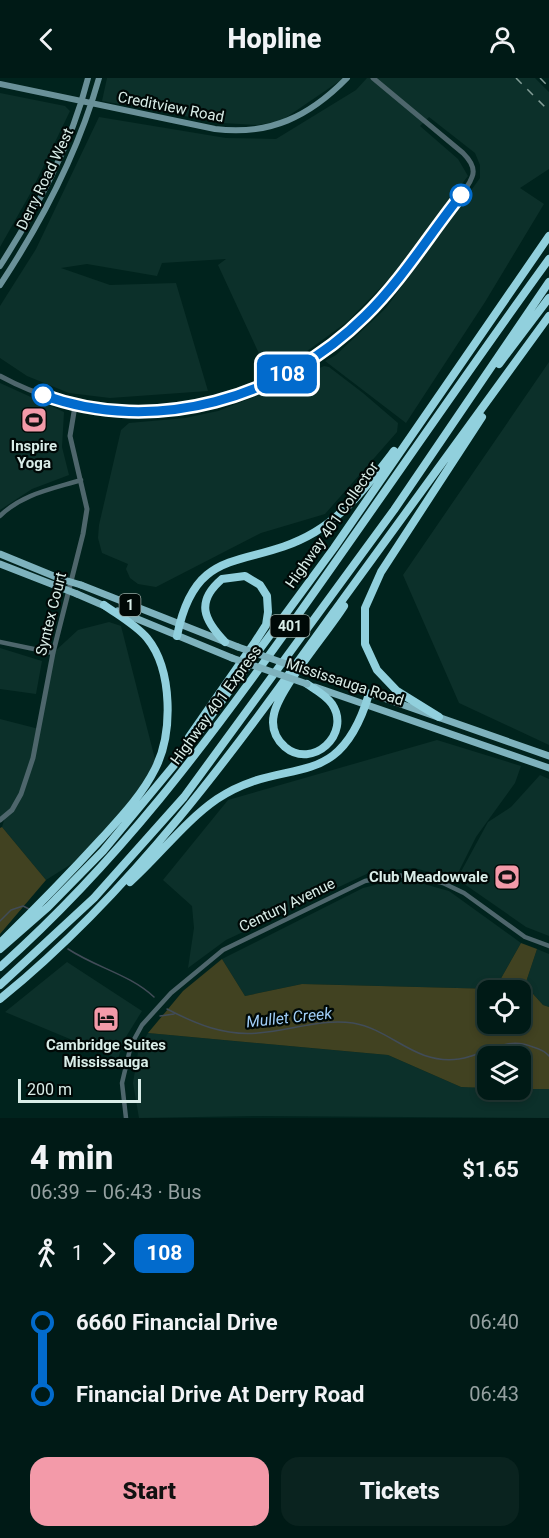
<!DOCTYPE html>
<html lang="en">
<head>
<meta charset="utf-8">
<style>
	body { margin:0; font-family:Roboto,sans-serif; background:#0a231f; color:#f1f3f6; height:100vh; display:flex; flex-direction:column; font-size:22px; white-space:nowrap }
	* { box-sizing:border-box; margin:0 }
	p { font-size:20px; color:#95a1a1 }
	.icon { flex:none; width:33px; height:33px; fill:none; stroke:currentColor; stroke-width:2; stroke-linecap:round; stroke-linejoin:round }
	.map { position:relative; height:1040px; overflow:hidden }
	.details { display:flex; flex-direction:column; background:#001a16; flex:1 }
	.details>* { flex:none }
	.badge { padding:0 12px; border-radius:9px; font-size:21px; line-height:39px }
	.controls { position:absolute; left:477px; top:902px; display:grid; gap:12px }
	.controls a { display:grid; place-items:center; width:54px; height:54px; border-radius:12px; background:#001a16; box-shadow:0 3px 9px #0003,0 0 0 2px #223835; font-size:30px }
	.scale { position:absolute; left:18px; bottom:15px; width:123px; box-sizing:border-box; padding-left:6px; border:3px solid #d9ede8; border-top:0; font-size:16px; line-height:21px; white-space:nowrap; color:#d9ede8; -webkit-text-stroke:4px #000907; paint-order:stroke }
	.map>.badge { position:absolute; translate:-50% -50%; box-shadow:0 0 0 3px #fff }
	.legs { display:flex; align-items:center; gap:9px; height:66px; padding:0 30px; font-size:20px }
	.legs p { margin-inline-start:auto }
	.headline { display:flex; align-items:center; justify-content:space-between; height:102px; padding:0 30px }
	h1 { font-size:33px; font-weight:800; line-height:45px }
	.cta { display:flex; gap:12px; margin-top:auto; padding:12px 30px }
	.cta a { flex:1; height:69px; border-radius:18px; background:#f39aa9; color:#111; font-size:24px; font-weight:800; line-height:69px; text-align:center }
	.cta a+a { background:#0a231f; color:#f1f3f6 }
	ul { padding:0 30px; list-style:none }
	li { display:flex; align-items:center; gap:21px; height:72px; font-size:22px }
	li i { display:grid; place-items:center; width:9px; height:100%; margin:0 8px; background:currentColor }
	li i::after { content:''; width:15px; height:15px; margin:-8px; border:4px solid; border-radius:50%; background:#001a16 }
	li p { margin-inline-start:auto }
	li:first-child i { background:linear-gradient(#0000 50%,currentColor 0) }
	li:last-child i { background:linear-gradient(currentColor 50%,#0000 0) }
	header { display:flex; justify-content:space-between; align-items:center; height:78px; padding:0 30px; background:#001a16; font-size:27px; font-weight:800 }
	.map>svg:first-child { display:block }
	.built { fill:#0c302a }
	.green { fill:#414221; fill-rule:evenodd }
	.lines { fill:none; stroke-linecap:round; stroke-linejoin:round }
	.stream { stroke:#414c58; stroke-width:1.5 }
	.minor { stroke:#4e666c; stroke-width:4.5 }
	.tertiary { stroke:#4e666c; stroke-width:5 }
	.secondary { stroke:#6a9199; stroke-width:6 }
	.primary { stroke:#7eb2bd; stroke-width:7 }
	.motorway { stroke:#91d0dd; stroke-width:8 }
	.rail { stroke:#849e98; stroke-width:1.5; stroke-dasharray:8 8; stroke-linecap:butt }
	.primary-bridge { stroke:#7eb2bd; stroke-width:7 }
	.line-1-casing { stroke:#fff; stroke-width:14 }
	.line-1 { stroke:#026bcd; stroke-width:9 }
	.stop-1-dot { fill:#fff; stroke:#026bcd; stroke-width:3 }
	.labels { text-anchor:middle; stroke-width:4.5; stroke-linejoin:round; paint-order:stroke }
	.shield { fill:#000907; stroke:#98a9a4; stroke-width:1.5 }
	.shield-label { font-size:14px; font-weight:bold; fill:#d9ede8 }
	.street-label { font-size:15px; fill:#d9ede8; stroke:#000907 }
	.poi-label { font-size:15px; font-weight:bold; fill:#d9ede8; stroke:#000907 }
	.water-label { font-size:16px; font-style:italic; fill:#9fcdf7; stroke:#000907 }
</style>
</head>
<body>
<header><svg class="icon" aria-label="back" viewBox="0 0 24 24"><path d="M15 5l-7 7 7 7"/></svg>Hopline<svg class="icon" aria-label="person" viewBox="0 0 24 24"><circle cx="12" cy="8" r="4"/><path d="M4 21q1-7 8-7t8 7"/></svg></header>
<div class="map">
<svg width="549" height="1040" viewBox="0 0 549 1040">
	<rect width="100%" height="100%" fill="#00231d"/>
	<path class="built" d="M 107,0 L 344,0 L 281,43 L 257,47 L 223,45 L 102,23 Z
		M 367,0 L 535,0 L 549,14 L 549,91 L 520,110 L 544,126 L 485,224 L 406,345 L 325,283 L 336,277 L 386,230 L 480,100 L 480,87 L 475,75 L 429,39 L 420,48 L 458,81 L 468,98 L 390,200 L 347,244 L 303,276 L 268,295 L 218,187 L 226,181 L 162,185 L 157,198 L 87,186 L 61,190 L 110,207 L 176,205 L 208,313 L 110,320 L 69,315 L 27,298 L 0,280 L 0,228 L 36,171 L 99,39 L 226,60 L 276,61 L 356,12 Z
		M 0,15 L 65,28 L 70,33 L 30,116 L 0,169 Z
		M 549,284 L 549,667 L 459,625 L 403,497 Z
		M 324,288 L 329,289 L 363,315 L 398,345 L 397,354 L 325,436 L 261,455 L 156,509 L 138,506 L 130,500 L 126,491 L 128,486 L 102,475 L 98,460 L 99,447 L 121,352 L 129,345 L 185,340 L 218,333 L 272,312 Z
		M 0,305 L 64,334 L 62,369 L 69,397 L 32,411 L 0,432 Z
		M 109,544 L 121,548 L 157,689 L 150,704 L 73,785 L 46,802 L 2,749 L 5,739 L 0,739 L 0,641 L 39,651 L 53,575 L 78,552 Z
		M 0,570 L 42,583 L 36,616 L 0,611 Z
		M 437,662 L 521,688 L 515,705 L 476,759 L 455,801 L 414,790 L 373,793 L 226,862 L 188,890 L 194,850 L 192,828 L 163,802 L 228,722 Z
		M 540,697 L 549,701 L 549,858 L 526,849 L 457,801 L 488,744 L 511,729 Z
		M 413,803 L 449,813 L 521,865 L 495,911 L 302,906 L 245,918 L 222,881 L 363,810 L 379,806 Z
		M 537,871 L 549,876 L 549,929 L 543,927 L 525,907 Z
		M 67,884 L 142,933 L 124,962 L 118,981 L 5,934 Z
		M 148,955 L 388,977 L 461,1009 L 549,1011 L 549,1040 L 261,1038 L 139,1040 L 133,1005 L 138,974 Z"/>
	<path class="green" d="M 2,749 L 46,802 L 0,856 L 0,750 Z
		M 521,865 L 537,871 L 525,907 L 543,927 L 549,929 L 549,1011 L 521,1011 L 520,978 L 488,978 L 487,1010 L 461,1009 L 388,977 L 148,955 L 183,913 L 222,881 L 245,918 L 302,906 L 495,911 ZM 488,912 L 520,912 L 520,945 L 488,945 Z"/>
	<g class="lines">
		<path class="stream" d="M 0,843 L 11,832 L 23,828 L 29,831
			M 68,871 C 97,890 129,896 154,919
			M 167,931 C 196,946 224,958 258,955 C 290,953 321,940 353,945 C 393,952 414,987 459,981 C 487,977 505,957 533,969 C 540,971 545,973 549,978
			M 160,938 L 174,936"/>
		<path class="minor" d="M 0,438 C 22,416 52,411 81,402
			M 0,564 L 53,575
			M 126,1040 L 122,1005 L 131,967 L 142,947 L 171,915 L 223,872 L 365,803 L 394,797 L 417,799 L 443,805 L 464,815 L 525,859 L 549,868"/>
		<path class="tertiary" d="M 0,298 C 77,340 164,343 246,314 C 281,302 315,282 344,258 C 386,223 417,176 448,133 C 456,122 468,111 472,99 C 476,90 470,82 463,75 L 373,0
			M 0,742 L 12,732 L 21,716 L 33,680 L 53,575 L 83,456 L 87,431 L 70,358 L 75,328"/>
		<path class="secondary" d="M 0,6 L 215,51 C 270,58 310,38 347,0
			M 0,188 C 37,130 71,68 88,0
			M 0,207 C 43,142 78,75 99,0"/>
		<path class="primary" d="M 0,476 L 61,501
			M 0,486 L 59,509
			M 81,507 L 238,569
			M 77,516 L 107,529
			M 118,533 L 232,580
			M 315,596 L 549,678
			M 315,609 L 549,690"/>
		<path class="motorway" d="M 499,286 L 549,220
			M 177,558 C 196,462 250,493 315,454 C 348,434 371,403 394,373
			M 307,606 C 316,612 326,617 332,626 C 352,656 312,692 285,669 C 275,660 271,649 274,636 C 280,609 327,555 344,528
			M 439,639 L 397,613 L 377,592 L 365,566 L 365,530 L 381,494 L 482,339
			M 189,659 L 255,564 L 266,547 L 268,534 L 267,518 L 260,507 L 245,498 L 222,501 C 195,524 204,542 225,564
			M 130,804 C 159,778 185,743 217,721 C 286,675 338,719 369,616
			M 0,865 C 35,831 69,796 102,760 C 121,739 142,717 155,691 C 173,656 173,592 147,560 C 136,547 118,537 104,527
			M 0,871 L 48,829 L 103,773 L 180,680 L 334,470 L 549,158
			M 0,889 C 119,783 206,666 298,537 C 382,419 464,298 549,181
			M 0,907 L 94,820 L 184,719 L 394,432 L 549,204
			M 0,921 C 137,810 239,666 341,524 C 410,428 480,333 549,238"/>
		<path class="rail" d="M 516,0 L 549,33
			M 540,0 L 549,9"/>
		<path class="primary-bridge" d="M 61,501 L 81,507
			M 59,509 L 77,516
			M 238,569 L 315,596
			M 232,580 L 307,606"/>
	</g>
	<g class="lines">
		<defs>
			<path id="line-1" d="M 43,317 C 155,358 283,320 365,238 C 402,202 429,157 461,117"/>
		</defs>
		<use href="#line-1" class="line-1-casing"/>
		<use href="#line-1" class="line-1"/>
	</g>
	<defs>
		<symbol id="stadium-square" viewBox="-11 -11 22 22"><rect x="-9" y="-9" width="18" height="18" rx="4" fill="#f39aa9" stroke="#000907"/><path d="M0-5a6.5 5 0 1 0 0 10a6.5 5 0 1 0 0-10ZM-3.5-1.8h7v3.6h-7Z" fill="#111"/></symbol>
		<symbol id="hotel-square" viewBox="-11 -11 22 22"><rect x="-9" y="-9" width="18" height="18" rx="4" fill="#f39aa9" stroke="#000907"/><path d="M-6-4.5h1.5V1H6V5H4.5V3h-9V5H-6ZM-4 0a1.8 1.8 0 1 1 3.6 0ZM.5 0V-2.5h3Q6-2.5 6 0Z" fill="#111"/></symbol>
	</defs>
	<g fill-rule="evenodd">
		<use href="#stadium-square" x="19" y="327" width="30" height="30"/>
		<use href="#stadium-square" x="492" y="784" width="30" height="30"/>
		<use href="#hotel-square" x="91" y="926" width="30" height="30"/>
	</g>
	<g class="stop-1-dot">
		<circle cx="461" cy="117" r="10"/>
		<circle cx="43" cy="317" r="10"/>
	</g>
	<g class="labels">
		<g class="shield">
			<rect x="119.5" y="516" width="21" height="22" rx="4.5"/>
			<rect x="270.5" y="537" width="39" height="22" rx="4.5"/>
		</g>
		<g class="shield-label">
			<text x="130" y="532">1</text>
			<text x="290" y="553">401</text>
		</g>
		<g class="street-label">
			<text transform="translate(171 29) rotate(11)" y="5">Creditview Road</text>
			<text transform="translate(45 101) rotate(-64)" y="5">Derry Road West</text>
			<text transform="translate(332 447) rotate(-55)" y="5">Highway 401 Collector</text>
			<text transform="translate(51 536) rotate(-76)" y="5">Syntex Court</text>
			<text transform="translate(345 604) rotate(18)" y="5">Mississauga Road</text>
			<text transform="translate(216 627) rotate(-54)" y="5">Highway 401 Express</text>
			<text transform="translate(287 827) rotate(-26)" y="5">Century Avenue</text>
		</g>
		<g class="poi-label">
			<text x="34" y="373">Inspire<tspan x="34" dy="17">Yoga</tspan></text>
			<text x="488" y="804" text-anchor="end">Club Meadowvale</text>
			<text x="106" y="972">Cambridge Suites<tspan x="106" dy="17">Mississauga</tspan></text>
		</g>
		<g class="water-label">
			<text transform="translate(289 939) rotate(-6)" y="6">Mullet Creek</text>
		</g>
	</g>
</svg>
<div class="controls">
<a><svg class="icon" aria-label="locate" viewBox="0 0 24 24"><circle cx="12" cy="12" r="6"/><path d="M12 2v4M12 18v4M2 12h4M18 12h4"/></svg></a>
<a><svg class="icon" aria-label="layers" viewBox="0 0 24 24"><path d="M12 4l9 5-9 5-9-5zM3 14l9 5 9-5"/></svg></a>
</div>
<div class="scale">200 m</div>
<b class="badge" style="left:287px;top:296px;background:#026bcd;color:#fff">108</b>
</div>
<section class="details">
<div class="headline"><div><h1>4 min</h1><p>06:39 – 06:43 · Bus</p></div><b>$1.65</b></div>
<div class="legs"><svg class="icon" aria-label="walk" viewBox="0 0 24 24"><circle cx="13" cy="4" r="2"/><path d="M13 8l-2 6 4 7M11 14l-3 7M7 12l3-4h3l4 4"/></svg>1<svg class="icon" aria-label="forward" viewBox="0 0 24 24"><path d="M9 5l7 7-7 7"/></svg><b class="badge" style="background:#026bcd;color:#fff">108</b></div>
<ul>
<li><i style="color:#026bcd"></i><b>6660 Financial Drive</b><p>06:40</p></li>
<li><i style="color:#026bcd"></i><b>Financial Drive At Derry Road</b><p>06:43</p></li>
</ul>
<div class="cta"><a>Start</a><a>Tickets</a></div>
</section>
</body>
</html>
